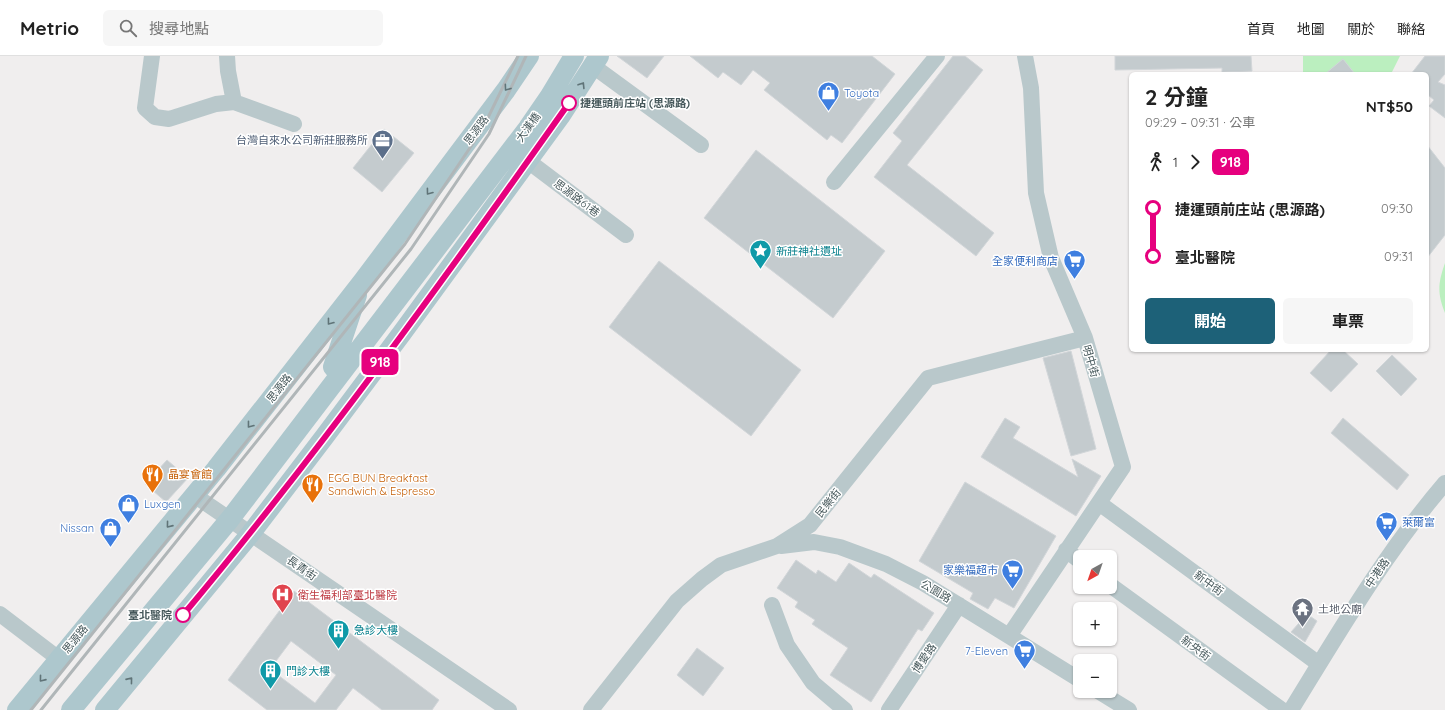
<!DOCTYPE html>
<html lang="zh-TW">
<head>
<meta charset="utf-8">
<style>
	body { margin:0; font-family:Quicksand,"Noto Sans TC",sans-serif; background:#f6f6f6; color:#222; height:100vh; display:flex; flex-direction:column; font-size:15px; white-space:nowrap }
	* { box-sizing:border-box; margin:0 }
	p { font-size:13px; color:#767676 }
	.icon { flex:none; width:22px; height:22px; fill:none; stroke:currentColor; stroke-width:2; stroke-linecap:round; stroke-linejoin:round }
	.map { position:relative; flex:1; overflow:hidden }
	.sheet { position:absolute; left:1129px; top:16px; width:300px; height:280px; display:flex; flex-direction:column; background:#fff; border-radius:6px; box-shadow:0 1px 3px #0004 }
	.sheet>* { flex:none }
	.badge { padding:0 8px; border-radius:6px; font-size:14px; line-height:26px }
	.needle { width:26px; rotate:220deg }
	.controls { position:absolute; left:1073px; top:494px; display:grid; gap:8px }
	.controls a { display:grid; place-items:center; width:44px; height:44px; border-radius:6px; background:#fff; box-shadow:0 1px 3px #0004; font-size:20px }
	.map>.badge { position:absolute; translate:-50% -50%; box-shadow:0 0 0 2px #fff }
	.legs { display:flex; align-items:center; gap:6px; height:44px; padding:0 16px; font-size:13px }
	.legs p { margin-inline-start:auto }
	.summary { display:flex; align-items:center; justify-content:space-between; height:68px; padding:0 16px }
	h1 { font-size:22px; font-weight:700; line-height:30px }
	.button { display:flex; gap:8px; margin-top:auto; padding:8px 16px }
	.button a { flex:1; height:46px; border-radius:6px; background:#1d6178; color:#fff; font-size:16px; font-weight:700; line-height:46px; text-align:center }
	.button a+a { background:#f6f6f6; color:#222 }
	ul { padding:0 16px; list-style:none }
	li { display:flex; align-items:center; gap:14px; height:48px; font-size:15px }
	li i { display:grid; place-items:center; width:6px; height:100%; margin:0 5px; background:currentColor }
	li i::after { content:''; width:10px; height:10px; margin:-5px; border:3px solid; border-radius:50%; background:#fff }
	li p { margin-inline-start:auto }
	li:first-child i { background:linear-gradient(#0000 50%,currentColor 0) }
	li:last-child i { background:linear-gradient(currentColor 50%,#0000 0) }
	header { display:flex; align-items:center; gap:24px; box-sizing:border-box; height:56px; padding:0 20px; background:#fff; border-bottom:1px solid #e0e0e0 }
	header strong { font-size:19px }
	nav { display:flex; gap:22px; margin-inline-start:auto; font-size:14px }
	.search { width:280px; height:36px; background:#f6f6f6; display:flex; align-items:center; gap:10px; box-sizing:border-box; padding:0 14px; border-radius:6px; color:#767676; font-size:15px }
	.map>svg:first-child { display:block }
	.green { fill:#bbefbf }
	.building { fill:#c4cbce; stroke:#d2d6d9; fill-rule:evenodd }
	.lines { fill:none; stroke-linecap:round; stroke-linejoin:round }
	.minor { stroke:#b9c8cb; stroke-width:16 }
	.major { stroke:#adc7cd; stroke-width:20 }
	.rail { stroke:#b0b6b8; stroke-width:3 }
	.oneway { stroke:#607478 }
	.line-1-casing { stroke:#fff; stroke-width:9 }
	.line-1 { stroke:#e6007e; stroke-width:6 }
	.stop-1-dot { fill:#fff; stroke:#e6007e; stroke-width:2 }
	.labels { text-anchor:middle; stroke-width:3; stroke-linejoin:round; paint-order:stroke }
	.shop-label { font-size:11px; fill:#366cbe; stroke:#fff; text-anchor:end }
	.stop-label { font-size:11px; font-weight:bold; fill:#46585b; stroke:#fff; text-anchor:start }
	.street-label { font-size:11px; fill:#46585b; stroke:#fff }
	.service-label { font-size:11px; fill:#4e5e75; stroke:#fff; text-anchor:end }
	.culture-label { font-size:11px; fill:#0d838f; stroke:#fff; text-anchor:start }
	.food-label { font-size:11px; fill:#c56008; stroke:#fff; text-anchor:start }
	.health-label { font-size:11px; fill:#be3a42; stroke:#fff; text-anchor:start }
	.worship-label { font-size:11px; fill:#5b616d; stroke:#fff; text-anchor:start }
</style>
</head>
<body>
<header>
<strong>Metrio</strong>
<div class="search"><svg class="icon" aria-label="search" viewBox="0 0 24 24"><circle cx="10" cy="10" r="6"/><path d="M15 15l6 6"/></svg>搜尋地點</div>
<nav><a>首頁</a><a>地圖</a><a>關於</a><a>聯絡</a></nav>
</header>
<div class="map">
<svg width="1445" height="654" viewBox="0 0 1445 654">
	<rect width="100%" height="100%" fill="#f0eeee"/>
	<path class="green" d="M 1303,0 L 1400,0 L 1391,18 L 1303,18 Z
		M 1445,207 L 1445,257 C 1437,237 1438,227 1445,207 Z"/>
	<path class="building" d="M 617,0 L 664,0 L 647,22 Z
		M 690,0 L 872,0 L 895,18 L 842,87 L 831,79 L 827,84 L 764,34 L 770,27 L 753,14 L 741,29 L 723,16 L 718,22 Z
		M 953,0 L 965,0 L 983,14 L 907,109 L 994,177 L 976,200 L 874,121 L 902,85 L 893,77 Z
		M 1115,0 L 1251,0 L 1252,15 L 1222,16 L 1222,12 L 1115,14 Z
		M 1425,0 L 1445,0 L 1445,18 L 1438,26 L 1445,29 L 1445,62 L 1429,50 L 1434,44 L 1428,39 L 1427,41 L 1427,18 L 1411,18 Z
		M 1343,3 L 1355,18 L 1325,18 Z
		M 384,73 L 414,97 L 382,136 L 353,112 Z
		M 1427,89 L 1445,112 L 1445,179 L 1427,202 Z
		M 756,94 L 885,195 L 833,262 L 704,162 Z
		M 659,205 L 801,314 L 751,380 L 609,271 Z
		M 1331,294 L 1343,294 L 1358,308 L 1331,336 L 1310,317 Z
		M 1071,295 L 1096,393 L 1071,400 L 1043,302 Z
		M 1392,299 L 1417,323 L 1401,340 L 1376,315 Z
		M 1005,362 L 1020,371 L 1013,382 L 1078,421 L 1072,403 L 1101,420 L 1076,460 L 981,401 Z
		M 1343,362 L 1409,419 L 1397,434 L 1331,377 Z
		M 167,404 L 188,422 L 166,446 L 145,428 Z
		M 965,426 L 1056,480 L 1014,552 L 995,542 L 988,553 L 970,543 L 973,537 L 919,505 Z
		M 796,504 L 816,518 L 818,514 L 836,526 L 849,507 L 871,522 L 874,518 L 934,557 L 922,575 L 918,573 L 871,646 L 830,619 L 848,592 L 812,568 L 815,564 L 795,551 L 798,546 L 777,532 Z
		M 294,535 L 439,644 L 432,654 L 382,654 L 353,632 L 336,654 L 267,654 L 228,624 ZM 291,585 L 336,619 L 315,647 L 270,613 Z
		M 1307,558 L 1317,565 L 1305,586 L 1291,576 Z
		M 697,592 L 724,612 L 703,640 L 677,619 Z"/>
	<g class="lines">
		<path class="minor" d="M 152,0 L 145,52 L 155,61 L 169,63 L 216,48 L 234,46
			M 227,0 L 228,15 L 234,46 L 294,68
			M 593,10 L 701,89
			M 528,105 L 626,179
			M 834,126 L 937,0
			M 194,439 L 509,654
			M 1099,447 L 1319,608
			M 781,490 L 814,486 L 840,491 L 886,508 L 923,527 L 1080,624
			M 1066,494 L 1080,505
			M 1110,529 L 1282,654
			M 772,549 L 787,589 L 813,627 L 845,654
			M 0,558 L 59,603
			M 1009,580 L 1123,411 L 1085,282 L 1051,202 L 1036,137 L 1031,32 L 1025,0
			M 1098,635 L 1129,654
			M 591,654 L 677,545 L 702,523 L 721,509 L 777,490 L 810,469 L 928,322 L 1085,282
			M 889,654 L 959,549
			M 1291,654 C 1339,576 1385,497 1445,427"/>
		<path class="major" d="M 333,311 L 357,239
			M 17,654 L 216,413 L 363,225 L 506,34 L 529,0
			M 71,654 L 230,463 L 528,72 L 550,40 L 574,0
			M 105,654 L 251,477 L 325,380 L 402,277 L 561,59 L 599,0"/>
		<path class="rail" d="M 31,654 L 405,188 L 482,74 L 518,0
			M 41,654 L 411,193 L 489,78 L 526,0"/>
	</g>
	<defs><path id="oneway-chevron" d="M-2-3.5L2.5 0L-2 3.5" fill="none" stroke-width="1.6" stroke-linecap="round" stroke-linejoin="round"/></defs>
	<g class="oneway">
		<use href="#oneway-chevron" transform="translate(582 29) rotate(-58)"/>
		<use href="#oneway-chevron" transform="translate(507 32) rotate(126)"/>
		<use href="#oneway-chevron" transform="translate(429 136) rotate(127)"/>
		<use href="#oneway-chevron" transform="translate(330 266) rotate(128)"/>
		<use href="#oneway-chevron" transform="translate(250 369) rotate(128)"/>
		<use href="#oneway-chevron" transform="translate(169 469) rotate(129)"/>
		<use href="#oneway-chevron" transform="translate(42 623) rotate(129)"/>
		<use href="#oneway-chevron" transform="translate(130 624) rotate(-51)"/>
	</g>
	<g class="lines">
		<defs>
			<path id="line-1" d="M 183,559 C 320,395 446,221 569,47"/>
		</defs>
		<use href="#line-1" class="line-1-casing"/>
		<use href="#line-1" class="line-1"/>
	</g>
	<defs>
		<symbol id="shop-pin" viewBox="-11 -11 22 30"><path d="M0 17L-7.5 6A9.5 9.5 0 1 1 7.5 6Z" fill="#3f7fe0" stroke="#fff"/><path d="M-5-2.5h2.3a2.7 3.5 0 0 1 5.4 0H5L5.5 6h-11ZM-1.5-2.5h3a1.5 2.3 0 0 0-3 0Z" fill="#fff"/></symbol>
		<symbol id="office-pin" viewBox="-11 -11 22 30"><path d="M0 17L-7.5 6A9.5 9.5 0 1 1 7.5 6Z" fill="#5c6f8a" stroke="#fff"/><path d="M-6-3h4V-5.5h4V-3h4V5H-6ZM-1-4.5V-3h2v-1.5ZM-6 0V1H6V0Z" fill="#fff"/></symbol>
		<symbol id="sight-pin" viewBox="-11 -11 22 30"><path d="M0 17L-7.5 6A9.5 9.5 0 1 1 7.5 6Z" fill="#0f9aa8" stroke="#fff"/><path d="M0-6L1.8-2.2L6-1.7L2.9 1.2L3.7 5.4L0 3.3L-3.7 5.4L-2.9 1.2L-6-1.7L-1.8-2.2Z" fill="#fff"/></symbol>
		<symbol id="supermarket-pin" viewBox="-11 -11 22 30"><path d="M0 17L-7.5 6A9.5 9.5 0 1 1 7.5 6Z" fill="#3f7fe0" stroke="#fff"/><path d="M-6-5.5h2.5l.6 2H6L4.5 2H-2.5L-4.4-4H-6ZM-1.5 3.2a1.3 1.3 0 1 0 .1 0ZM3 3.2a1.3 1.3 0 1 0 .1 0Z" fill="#fff"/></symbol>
		<symbol id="restaurant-pin" viewBox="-11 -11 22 30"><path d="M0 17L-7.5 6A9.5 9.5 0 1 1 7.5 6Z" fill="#e8710a" stroke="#fff"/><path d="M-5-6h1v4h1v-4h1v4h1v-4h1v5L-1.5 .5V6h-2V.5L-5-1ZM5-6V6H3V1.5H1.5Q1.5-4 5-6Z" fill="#fff"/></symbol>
		<symbol id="hospital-pin" viewBox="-11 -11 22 30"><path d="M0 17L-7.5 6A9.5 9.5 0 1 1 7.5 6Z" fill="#e0444e" stroke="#fff"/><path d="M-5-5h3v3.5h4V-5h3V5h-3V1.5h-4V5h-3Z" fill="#fff"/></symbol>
		<symbol id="temple-pin" viewBox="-11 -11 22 30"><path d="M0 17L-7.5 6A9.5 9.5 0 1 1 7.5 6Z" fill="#6b7280" stroke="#fff"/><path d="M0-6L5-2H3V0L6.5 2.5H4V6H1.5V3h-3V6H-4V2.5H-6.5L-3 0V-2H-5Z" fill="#fff"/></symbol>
		<symbol id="building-pin" viewBox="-11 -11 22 30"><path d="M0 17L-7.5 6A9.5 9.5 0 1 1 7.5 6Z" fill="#0f9aa8" stroke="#fff"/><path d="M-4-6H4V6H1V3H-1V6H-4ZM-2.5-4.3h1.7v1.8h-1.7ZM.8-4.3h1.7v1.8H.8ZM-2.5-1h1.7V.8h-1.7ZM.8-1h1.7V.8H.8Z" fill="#fff"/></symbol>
	</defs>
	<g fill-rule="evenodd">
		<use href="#shop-pin" x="816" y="24" width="25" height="34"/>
		<use href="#office-pin" x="370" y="72" width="25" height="34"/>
		<use href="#sight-pin" x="748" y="182" width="25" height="34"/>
		<use href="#supermarket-pin" x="1062" y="192" width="25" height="34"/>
		<use href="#restaurant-pin" x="140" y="406" width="25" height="34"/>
		<use href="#restaurant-pin" x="300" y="416" width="25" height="34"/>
		<use href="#shop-pin" x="116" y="436" width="25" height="34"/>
		<use href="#supermarket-pin" x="1374" y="454" width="25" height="34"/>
		<use href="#shop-pin" x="98" y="460" width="25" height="34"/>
		<use href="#supermarket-pin" x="1000" y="502" width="25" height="34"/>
		<use href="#hospital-pin" x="270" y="526" width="25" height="34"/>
		<use href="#temple-pin" x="1290" y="540" width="25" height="34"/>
		<use href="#building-pin" x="326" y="562" width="25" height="34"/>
		<use href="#supermarket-pin" x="1012" y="582" width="25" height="34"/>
		<use href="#building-pin" x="258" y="602" width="25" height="34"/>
	</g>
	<g class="stop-1-dot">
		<circle cx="569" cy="47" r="7"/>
		<circle cx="183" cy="559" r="7"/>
	</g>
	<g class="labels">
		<g class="shop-label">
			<text x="844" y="41" text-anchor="start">Toyota</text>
			<text x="1058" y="209">全家便利商店</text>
			<text x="144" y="452" text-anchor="start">Luxgen</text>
			<text x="1402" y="470" text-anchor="start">萊爾富</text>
			<text x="94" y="476">Nissan</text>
			<text x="998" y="518">家樂福超市</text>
			<text x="1008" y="599">7-Eleven</text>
		</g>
		<g class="stop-label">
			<text x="580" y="51">捷運頭前庄站 (思源路)</text>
			<text x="172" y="563" text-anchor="end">臺北醫院</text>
		</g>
		<g class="street-label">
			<text transform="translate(528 71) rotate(-54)" y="4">大漢橋</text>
			<text transform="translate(476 74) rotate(-53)" y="4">思源路</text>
			<text transform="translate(577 142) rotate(37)" y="4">思源路61巷</text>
			<text transform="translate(1091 305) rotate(74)" y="4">明中街</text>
			<text transform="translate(279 332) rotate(-52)" y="4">思源路</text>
			<text transform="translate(828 447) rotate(-51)" y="4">民樂街</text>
			<text transform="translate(302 512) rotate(34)" y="4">長青街</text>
			<text transform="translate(1377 517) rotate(-56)" y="4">中港路</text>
			<text transform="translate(1209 527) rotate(36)" y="4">新中街</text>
			<text transform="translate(936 535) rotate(31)" y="4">公園路</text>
			<text transform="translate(75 583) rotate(-51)" y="4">思源路</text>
			<text transform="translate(1196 592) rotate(36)" y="4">新央街</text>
			<text transform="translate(924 602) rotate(-56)" y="4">博愛路</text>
		</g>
		<g class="service-label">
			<text x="368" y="88">台灣自來水公司新莊服務所</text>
		</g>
		<g class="culture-label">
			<text x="776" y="199">新莊神社遺址</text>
			<text x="354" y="578">急診大樓</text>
			<text x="286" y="619">門診大樓</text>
		</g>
		<g class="food-label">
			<text x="168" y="422">晶宴會館</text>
			<text x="328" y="426">EGG BUN Breakfast<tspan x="328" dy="13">Sandwich &amp; Espresso</tspan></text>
		</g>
		<g class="health-label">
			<text x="298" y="543">衛生福利部臺北醫院</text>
		</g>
		<g class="worship-label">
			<text x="1318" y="557">土地公廟</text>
		</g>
	</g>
</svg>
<div class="controls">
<a><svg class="needle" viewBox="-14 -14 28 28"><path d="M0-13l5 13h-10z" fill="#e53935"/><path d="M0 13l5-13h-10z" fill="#767676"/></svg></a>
<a>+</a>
<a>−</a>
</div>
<b class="badge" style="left:380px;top:306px;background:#e6007e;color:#fff">918</b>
<section class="sheet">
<div class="summary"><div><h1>2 分鐘</h1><p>09:29 – 09:31 · 公車</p></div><b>NT$50</b></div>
<div class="legs"><svg class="icon" aria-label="walk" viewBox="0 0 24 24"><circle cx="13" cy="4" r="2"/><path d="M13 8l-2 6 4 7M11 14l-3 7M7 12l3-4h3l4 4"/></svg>1<svg class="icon" aria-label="forward" viewBox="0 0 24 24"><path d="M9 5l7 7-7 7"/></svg><b class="badge" style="background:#e6007e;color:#fff">918</b></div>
<ul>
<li><i style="color:#e6007e"></i><b>捷運頭前庄站 (思源路)</b><p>09:30</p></li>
<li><i style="color:#e6007e"></i><b>臺北醫院</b><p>09:31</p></li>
</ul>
<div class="button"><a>開始</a><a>車票</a></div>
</section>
</div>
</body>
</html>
